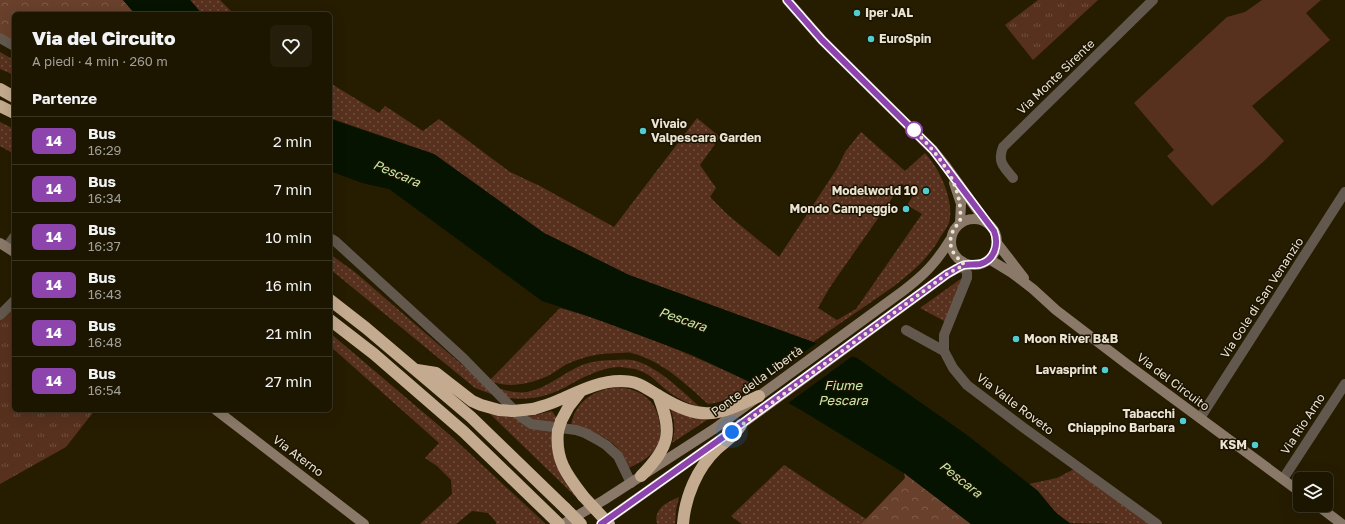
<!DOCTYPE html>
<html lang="it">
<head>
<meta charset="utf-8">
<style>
	body { margin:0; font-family:"Golos Text",sans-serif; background:#251e0a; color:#f1f3f6; height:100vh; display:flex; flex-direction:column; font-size:15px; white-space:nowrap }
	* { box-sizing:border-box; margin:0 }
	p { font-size:13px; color:#a09f99 }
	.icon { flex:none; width:22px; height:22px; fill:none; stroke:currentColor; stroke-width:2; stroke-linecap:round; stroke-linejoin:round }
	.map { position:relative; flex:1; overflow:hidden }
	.side { position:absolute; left:12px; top:12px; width:320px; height:400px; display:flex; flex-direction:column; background:#1c1500; border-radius:6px; box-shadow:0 4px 16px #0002,0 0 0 1px #3a3422 }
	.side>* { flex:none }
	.badge { padding:0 8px; border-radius:6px; font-size:14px; line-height:26px }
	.controls { position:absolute; left:1293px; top:472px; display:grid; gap:8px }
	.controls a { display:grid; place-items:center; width:40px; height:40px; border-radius:6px; background:#1c1500; box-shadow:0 4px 16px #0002,0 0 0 1px #3a3422; font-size:20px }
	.you { position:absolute; width:20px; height:20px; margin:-10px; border:3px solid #fff; border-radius:50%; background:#1a73e8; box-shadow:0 0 0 6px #1a73e833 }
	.map>.badge { position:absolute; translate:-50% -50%; box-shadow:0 0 0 2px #fff }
	h2 { padding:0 20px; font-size:15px; line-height:36px }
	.round { display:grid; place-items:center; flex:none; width:42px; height:42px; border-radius:6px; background:#251e0a }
	.summary { display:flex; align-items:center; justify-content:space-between; height:68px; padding:0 20px }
	h1 { font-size:19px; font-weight:800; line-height:30px }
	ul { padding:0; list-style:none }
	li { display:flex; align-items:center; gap:12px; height:48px; padding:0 20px; border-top:1px solid #3a3422 }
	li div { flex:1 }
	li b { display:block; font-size:15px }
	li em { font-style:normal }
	li .badge { min-width:44px; font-weight:700; text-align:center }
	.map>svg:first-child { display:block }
	.grass { fill:url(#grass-dots); fill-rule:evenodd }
	.forest { fill:url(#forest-crowns) }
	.park { fill:url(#park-tufts) }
	.pitch { fill:#57311e }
	.water { fill:#061300 }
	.pier { fill:#261c00 }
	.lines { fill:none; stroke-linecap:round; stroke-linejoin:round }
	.street { stroke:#62584d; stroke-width:10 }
	.secondary { stroke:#8a7968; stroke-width:10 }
	.highway { stroke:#c4ab8f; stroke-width:12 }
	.highway-bridge { stroke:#c4ab8f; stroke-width:12 }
	.line-casing { stroke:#fff; stroke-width:9 }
	.line { stroke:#8e44ad; stroke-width:6 }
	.walk { stroke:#ebe4d3; stroke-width:4; stroke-dasharray:0 7.2 }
	.poi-dot { fill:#52cdcf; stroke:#1b1300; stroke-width:1.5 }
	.stop-dot { fill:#fff; stroke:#8e44ad; stroke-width:2 }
	.labels { text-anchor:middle; stroke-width:3; stroke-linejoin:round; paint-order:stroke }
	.poi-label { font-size:12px; font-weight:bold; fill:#ebe4d3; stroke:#1b1300; text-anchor:end }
	.street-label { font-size:12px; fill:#ebe4d3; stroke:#1b1300 }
	.water-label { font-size:13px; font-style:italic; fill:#c4ebaa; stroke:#1b1300 }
</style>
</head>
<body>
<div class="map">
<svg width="1345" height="524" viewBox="0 0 1345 524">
	<defs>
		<pattern id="grass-dots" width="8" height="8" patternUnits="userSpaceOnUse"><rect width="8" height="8" fill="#57311e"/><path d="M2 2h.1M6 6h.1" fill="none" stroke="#6f4f3e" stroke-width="1.8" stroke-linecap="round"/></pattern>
		<pattern id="forest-crowns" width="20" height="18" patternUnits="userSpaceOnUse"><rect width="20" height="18" fill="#68402b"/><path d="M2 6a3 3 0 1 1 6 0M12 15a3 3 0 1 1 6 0" fill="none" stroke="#7e5b49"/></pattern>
		<pattern id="park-tufts" width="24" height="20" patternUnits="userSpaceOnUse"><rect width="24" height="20" fill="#57311e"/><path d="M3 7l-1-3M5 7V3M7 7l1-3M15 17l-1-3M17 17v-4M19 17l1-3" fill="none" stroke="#6f4f3e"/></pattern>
	</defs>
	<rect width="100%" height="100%" fill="#261c00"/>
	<path class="grass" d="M 190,0 L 220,0 L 234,14 L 202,14 Z
		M 0,52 L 14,60 L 14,75 L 0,69 Z
		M 330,83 L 379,113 L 385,106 L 423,131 L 439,119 L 510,172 L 540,186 L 614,227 L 697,118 L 720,137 L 700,165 L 716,188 L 710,197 L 728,215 L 779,257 L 838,167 L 845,152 L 861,132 L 905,171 L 925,153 C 939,168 955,200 949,223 C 947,227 944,232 941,236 C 923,269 891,288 861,309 C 845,320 829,331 813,342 L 629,275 L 544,233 L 434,154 L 330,118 ZM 902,184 L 915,193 L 907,205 L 922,214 L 856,309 L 837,320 L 818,308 L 830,287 Z
		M 0,122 L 14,129 L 14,154 L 0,146 Z
		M 330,254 L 356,273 L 483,383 C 497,388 513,394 527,392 C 548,388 563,373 582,365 C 593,361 604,360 615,360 C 624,359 634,359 642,363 C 664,373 682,391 700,407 C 687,403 676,398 665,389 C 657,382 649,373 638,370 C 633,368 625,368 620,367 C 602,367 581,378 566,387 C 534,403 508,402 475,388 L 330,269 Z
		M 962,278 L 946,322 L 920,308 Z
		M 560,308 C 627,327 693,355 756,385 C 741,393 726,402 708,404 C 686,384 662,361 632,353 C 628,352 624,353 620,353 C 601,353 585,356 567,364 C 559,368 552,375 543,378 C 529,384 504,389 490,380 Z
		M 330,333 L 450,435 L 546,524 L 496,524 L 496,522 L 488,513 L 472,511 L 456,524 L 420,524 L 452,494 L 451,480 L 437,466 L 425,458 L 439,443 L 330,346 Z
		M 618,387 C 643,390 658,401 660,427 C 661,434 661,441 656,448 C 650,458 637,464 627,469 C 625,464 625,458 622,454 C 610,436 590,430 571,425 C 576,400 594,390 618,387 Z
		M 669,406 L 710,418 L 672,443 C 676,430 675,419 669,406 Z
		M 552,411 L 558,420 L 556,430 L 578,499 L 489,413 L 527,417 Z
		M 784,465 L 866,519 L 861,524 L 742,524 L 731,516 Z
		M 1076,468 L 1153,524 C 1141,524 1074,524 1069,523 C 1053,513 1044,495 1029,484 L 1057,478 Z
		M 679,497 L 676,510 L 675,524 L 657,524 C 653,509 667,502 679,497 Z"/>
	<path class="forest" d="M 0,0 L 123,0 L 135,14 L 14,14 L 14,41 L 0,33 Z
		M 904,473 L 971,524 L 861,524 L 905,478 Z"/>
	<path class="park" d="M 1038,0 L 1098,0 L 1033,60 L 1005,25 Z
		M 14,303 L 14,410 L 95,410 L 66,447 L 0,484 L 0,317 Z"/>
	<path class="pitch" d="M 1262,0 L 1321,0 L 1306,13 L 1330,40 L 1252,106 L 1284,141 L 1263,162 L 1212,206 L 1167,156 L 1174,150 L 1134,103 L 1227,17 L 1245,12 Z"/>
	<path class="water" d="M 123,0 L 190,0 L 202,14 L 135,14 Z
		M 330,119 L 434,154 L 544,233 L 629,275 L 857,358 L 967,435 L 1038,491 L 1055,512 L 1071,524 L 971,524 L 904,473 L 801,410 L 756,385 L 693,355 L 585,315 L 542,301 L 389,189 L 362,183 L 330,171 Z"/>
	<path class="pier" d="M 818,342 L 854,355 L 787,404 L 756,387 Z"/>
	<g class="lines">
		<path class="street" d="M 0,38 L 14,46
			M 1013,178 C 1004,167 997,162 1003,147 L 1153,0
			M 330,238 L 335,241 L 463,358 L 521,417 L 531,424 L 576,430 L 585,433 L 598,440 L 606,445 L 618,456 L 631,483
			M 7,247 L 14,237
			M 962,261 L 967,273 L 967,278 L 944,335 L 944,351 L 953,368 L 967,385 L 1024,428 L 1157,524
			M 0,315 L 14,301
			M 906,330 L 944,351
			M 1200,418 L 1345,192
			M 1283,479 L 1345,384"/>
		<path class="secondary" d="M 787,0 L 822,40 L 933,150 L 945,165 L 986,222
			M 954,183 L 961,204 L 960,222
			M951 242a23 23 0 1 1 46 0a23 23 0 1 1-46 0Z
			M 0,243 L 14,252
			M 997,243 L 1024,278
			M 989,259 L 1012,273 L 1033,289 L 1056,310 L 1128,365 L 1300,492
			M 216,410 L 364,524
			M 735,429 L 947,274 L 956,269 L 968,264
			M 1317,505 L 1342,524
			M 563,524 L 604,500 L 714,429 L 903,291 C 924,275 936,263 950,240
			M 601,524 L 722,438"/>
		<path class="highway" d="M 0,89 L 14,97
			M 0,106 L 14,113
			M 330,300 L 366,328 L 471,417 L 565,508
			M 330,320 L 374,354 L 464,432 L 559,524
			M 417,370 L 436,373 L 472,401 L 481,405 L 499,410 L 513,411
			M 533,409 C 542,406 551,404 559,400 C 578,392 599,381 620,381 C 639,381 644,387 659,396 C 702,422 716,416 759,396
			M 561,421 L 569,406 L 580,392
			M 558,431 C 555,459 566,474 583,496
			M 641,476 C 670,447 673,432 658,395
			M 683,524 C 685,497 697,468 717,449 C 726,441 735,436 741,425"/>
		<path class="highway-bridge" d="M 513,411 L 533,409
			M 558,431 L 561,421
			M 583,496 L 609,524
			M 565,508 L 581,524"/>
	</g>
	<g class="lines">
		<defs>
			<path id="line" d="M 601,524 L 722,438 L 947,274 C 953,271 958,267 964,265 C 969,264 974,265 980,264 C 995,260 999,244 994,231 L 933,150 L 822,40 L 787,0"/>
		</defs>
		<use href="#line" class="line-casing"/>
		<use href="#line" class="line"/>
		<path class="walk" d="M 732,432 L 947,274 L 964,265 C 962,261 958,259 955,255 C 947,244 950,231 960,222 C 964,184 938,154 913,129 L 914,130"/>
	</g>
	<g class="poi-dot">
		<circle cx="857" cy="13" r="4"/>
		<circle cx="871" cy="39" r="4"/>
		<circle cx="643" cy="131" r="4"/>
		<circle cx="926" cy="191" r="4"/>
		<circle cx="906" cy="209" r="4"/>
		<circle cx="1016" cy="339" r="4"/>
		<circle cx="1105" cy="370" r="4"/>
		<circle cx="1183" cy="421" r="4"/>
		<circle cx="1255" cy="445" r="4"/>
	</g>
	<circle class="stop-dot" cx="914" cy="130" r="8"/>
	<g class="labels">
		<g class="poi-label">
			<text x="865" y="17" text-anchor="start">Iper JAL</text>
			<text x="879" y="43" text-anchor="start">EuroSpin</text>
			<text x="651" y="128" text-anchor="start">Vivaio<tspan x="651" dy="14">Valpescara Garden</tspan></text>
			<text x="918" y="195">Modelworld 10</text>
			<text x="898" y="213">Mondo Campeggio</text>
			<text x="1024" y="343" text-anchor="start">Moon River B&amp;B</text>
			<text x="1097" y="374">Lavasprint</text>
			<text x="1175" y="418">Tabacchi<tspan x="1175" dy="14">Chiappino Barbara</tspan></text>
			<text x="1247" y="449">KSM</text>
		</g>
		<g class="street-label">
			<text transform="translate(1056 77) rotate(-44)" y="4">Via Monte Sirente</text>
			<text transform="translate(1262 298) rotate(-57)" y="4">Via Gole di San Venanzio</text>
			<text transform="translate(757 381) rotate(-36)" y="4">Ponte della Libertà</text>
			<text transform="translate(1173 382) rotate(37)" y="4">Via del Circuito</text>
			<text transform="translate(1015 404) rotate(37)" y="4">Via Valle Roveto</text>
			<text transform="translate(1303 424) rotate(-57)" y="4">Via Rio Arno</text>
			<text transform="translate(298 456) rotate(37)" y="4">Via Aterno</text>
		</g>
		<g class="water-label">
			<text transform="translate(397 173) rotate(23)" y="5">Pescara</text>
			<text transform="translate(683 319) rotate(19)" y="5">Pescara</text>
			<text x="843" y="390">Fiume<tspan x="843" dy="15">Pescara</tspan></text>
			<text transform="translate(961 479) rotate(38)" y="5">Pescara</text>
		</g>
	</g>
</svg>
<div class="controls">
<a><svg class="icon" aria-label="layers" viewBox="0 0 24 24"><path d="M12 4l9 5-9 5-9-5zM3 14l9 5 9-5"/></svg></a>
</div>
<div class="you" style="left:732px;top:432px"></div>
<section class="side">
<div class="summary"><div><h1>Via del Circuito</h1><p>A piedi · 4 min · 260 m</p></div><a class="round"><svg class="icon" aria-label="heart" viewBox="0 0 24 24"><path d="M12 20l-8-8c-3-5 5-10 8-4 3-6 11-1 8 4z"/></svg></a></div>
<h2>Partenze</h2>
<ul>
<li><span class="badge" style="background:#8e44ad;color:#fff">14</span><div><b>Bus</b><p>16:29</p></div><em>2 min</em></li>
<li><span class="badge" style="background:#8e44ad;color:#fff">14</span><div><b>Bus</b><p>16:34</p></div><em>7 min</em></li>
<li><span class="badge" style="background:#8e44ad;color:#fff">14</span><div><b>Bus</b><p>16:37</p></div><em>10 min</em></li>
<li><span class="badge" style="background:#8e44ad;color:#fff">14</span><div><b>Bus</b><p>16:43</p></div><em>16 min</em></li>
<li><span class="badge" style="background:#8e44ad;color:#fff">14</span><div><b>Bus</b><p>16:48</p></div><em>21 min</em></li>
<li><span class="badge" style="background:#8e44ad;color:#fff">14</span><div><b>Bus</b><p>16:54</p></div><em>27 min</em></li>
</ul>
</section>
</div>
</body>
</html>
